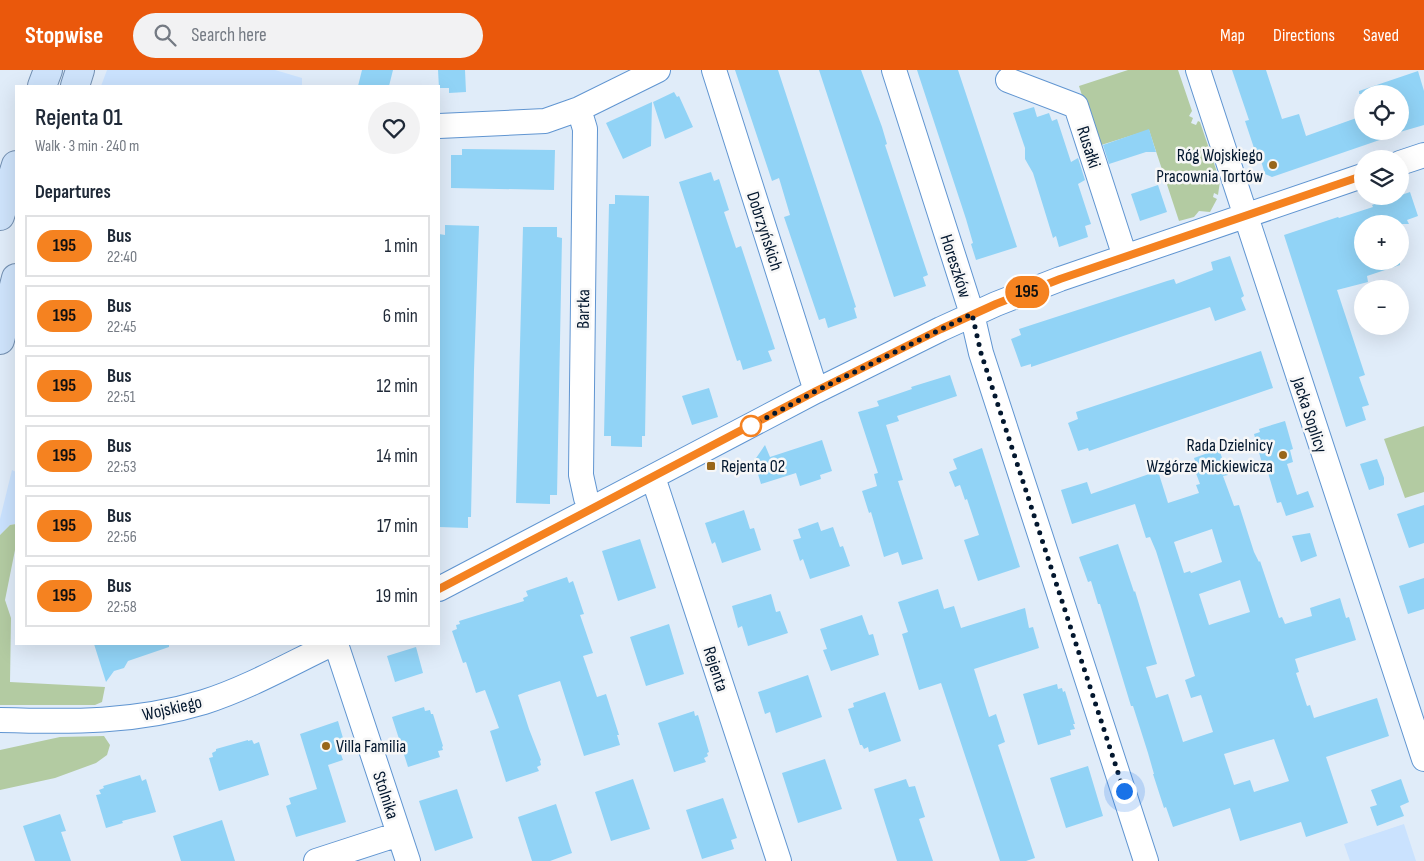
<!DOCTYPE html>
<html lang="en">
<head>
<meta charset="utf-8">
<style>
	body { margin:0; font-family:"Sofia Sans Condensed",sans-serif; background:#f2f2f3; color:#1f2937; height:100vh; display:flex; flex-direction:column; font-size:19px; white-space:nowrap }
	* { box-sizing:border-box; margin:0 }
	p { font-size:16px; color:#747a83 }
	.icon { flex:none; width:28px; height:28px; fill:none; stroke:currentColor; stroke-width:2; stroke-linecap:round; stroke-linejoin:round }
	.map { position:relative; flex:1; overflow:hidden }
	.sheet { position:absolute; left:15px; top:15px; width:425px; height:560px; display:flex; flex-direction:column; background:#fff; border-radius:0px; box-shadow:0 5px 20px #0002 }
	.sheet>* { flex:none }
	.badge { padding:0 10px; border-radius:16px; font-size:18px; line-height:32px }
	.buttons { position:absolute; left:1354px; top:15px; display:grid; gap:10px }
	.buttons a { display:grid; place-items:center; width:55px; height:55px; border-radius:50%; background:#fff; box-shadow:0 5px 20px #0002; font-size:25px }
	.you { position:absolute; width:25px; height:25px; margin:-12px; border:4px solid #fff; border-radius:50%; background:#1a73e8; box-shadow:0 0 0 8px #1a73e833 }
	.map>.badge { position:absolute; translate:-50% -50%; box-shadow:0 0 0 2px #fff }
	h2 { padding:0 20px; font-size:19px; line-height:45px }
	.round { display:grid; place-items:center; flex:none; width:52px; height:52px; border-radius:26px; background:#f2f2f3 }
	.overview { display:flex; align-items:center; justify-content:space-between; height:85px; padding:0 20px }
	h1 { font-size:24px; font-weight:600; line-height:38px }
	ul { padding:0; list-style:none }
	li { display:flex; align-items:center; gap:15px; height:62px; margin:0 10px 8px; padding:0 10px; border:2px solid #e0e1e3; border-radius:0px }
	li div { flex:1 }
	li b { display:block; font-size:19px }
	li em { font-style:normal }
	li .badge { min-width:55px; font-weight:700; text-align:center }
	header { display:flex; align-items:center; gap:30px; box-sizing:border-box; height:70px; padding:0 25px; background:#ea580c; color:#fff }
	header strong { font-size:24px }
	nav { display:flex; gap:28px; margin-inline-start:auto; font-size:18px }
	.search { width:350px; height:45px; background:#f2f2f3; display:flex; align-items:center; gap:12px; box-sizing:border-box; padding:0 18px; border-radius:28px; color:#747a83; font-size:19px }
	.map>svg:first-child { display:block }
	.built { fill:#cae2fe }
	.green { fill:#b3cba2 }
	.building { fill:#91d3f6; fill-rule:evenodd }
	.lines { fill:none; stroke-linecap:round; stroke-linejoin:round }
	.minor-casing { stroke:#6095d1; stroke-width:26 }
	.major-casing { stroke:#728fb1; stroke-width:30 }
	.minor { stroke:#fff; stroke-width:24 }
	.major { stroke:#cee3fb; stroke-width:28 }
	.line-casing { stroke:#fff; stroke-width:11 }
	.line { stroke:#f58220; stroke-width:8 }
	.walk { stroke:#03172e; stroke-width:5; stroke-dasharray:0 9 }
	.poi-dot { fill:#98661a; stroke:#f7f7f7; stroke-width:2 }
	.stop-dot { fill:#fff; stroke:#f58220; stroke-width:2.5 }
	.labels { text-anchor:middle; stroke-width:5; stroke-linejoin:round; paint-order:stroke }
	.street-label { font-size:18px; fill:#03172e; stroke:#f7f7f7 }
	.poi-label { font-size:18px; fill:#03172e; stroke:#f7f7f7; text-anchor:end }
</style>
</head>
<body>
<header>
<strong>Stopwise</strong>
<div class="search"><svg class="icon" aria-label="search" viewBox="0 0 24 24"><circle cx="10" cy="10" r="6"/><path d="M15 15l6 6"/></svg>Search here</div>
<nav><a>Map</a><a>Directions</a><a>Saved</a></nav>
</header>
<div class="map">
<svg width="1424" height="791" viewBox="0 0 1424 791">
	<rect width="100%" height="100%" fill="#e0ecf9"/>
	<path class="built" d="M 107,0 L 275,0 L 302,8 L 302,16 L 101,16 Z
		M 12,400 L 16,402 L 16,454 L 10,455 L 0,465 L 0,449 Z
		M 1404,754 L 1416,791 L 1350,791 L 1344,774 Z"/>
	<path class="green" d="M 1128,0 L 1178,0 L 1192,41 L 1189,46 L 1193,48 L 1191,53 L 1196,55 L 1198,51 L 1200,52 L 1220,111 L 1218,125 L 1214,123 L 1213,127 L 1217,129 L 1210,142 L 1199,141 L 1194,147 L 1179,151 L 1149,60 L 1098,76 L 1079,16 Z
		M 1424,356 L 1424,422 L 1405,428 L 1384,369 Z
		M 16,454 L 16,475 L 5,530 L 11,548 L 10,612 L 105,617 L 102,632 L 95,635 L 0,635 L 0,465 L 10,455 Z
		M 104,666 L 110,675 L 107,685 L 96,693 L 55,708 L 0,720 L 0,680 L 60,667 Z"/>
	<path class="building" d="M 362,0 L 393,0 L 389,16 L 358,16 Z
		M 438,0 L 465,0 L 466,22 L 449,23 L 449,18 L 439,18 Z
		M 735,0 L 778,0 L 856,237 L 854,238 L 857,248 L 828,258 L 825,248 L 819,250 L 784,147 L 790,145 L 779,108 L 772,111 Z
		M 819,0 L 861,0 L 882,57 L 887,74 L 885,75 L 928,205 L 923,207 L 926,216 L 894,227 Z
		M 917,0 L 958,0 L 1017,177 L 976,190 L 971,174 L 973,173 L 966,149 Z
		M 1232,0 L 1266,0 L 1282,49 L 1299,44 L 1306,66 L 1362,46 L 1362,61 L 1396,61 L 1397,64 L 1272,107 L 1265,104 L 1258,81 L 1255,81 L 1245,51 L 1249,50 Z
		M 1418,1 L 1424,21 L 1424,55 L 1400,62 L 1400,24 L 1359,24 L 1359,21 Z
		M 674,22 L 677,27 L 679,26 L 693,57 L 665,69 L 653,32 Z
		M 652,32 L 651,76 L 623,89 L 606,53 Z
		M 1034,37 L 1037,47 L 1049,43 L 1052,51 L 1057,49 L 1071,92 L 1078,88 L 1085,110 L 1078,114 L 1091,154 L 1085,156 L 1088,167 L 1059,177 L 1056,166 L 1053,168 L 1033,103 L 1025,89 L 1025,78 L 1013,43 Z
		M 1149,59 L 1156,82 L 1146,82 L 1109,94 L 1103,75 Z
		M 462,79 L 555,80 L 554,120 L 451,118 L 451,85 L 462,85 Z
		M 711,102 L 714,111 L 719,109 L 729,140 L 724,142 L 736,178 L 741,176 L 775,279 L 768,281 L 772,291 L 743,300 L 740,290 L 737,291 L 732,276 L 679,112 Z
		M 1158,115 L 1167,142 L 1140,151 L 1131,124 Z
		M 1410,122 L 1418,146 L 1407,150 L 1409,154 L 1362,154 L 1362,191 L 1400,191 L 1400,195 L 1367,206 L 1368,212 L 1337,220 L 1365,305 L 1359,307 L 1369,335 L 1362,337 L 1366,350 L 1346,357 L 1284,165 L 1338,147 L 1339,148 L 1373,137 L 1372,135 Z
		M 615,125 L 649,126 L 645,366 L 642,366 L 642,377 L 611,376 L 611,366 L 604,366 L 609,134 L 615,134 Z
		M 445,155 L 479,156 L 474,300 L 471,447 L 468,447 L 468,458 L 439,457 L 439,164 L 445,165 Z
		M 523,157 L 557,157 L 557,167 L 562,168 L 557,425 L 550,425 L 550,434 L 516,433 Z
		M 1230,186 L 1244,226 L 1241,228 L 1246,240 L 1215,251 L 1210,237 L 1031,297 L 1031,294 L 1021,297 L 1011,269 L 1021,265 L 1019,259 L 1167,211 L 1174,209 L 1176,214 L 1213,200 L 1211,192 Z
		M 1261,281 L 1273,318 L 1089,381 L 1088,378 L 1078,381 L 1068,353 L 1078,349 L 1076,342 Z
		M 950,305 L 957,326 L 897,346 L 899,351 L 886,355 L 903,410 L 898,411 L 923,489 L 902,495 L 898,482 L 884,487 L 871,442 L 869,443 L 862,421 L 877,416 L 874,404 L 878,403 L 858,342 L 879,336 L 877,331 L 912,319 L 911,317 Z
		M 709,318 L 718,347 L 692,355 L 682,326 Z
		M 1285,351 L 1293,379 L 1290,380 L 1293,392 L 1287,394 L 1297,425 L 1308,421 L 1314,437 L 1286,446 L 1281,432 L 1277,433 L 1266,396 L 1263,397 L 1254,364 L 1260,362 L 1259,359 Z
		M 822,370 L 832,401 L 820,405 L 821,409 L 800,416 L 796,403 L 761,414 L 754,391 L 765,375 L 770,387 Z
		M 982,378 L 1020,497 L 978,511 L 964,470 L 979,465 L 967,429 L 965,430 L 960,415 L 955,417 L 949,402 L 957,399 L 953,389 Z
		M 1219,379 L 1228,405 L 1223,406 L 1234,436 L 1239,435 L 1254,482 L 1259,492 L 1260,491 L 1279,548 L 1282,547 L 1285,554 L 1312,546 L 1310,538 L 1340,528 L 1346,548 L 1349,547 L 1356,570 L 1295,589 L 1299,602 L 1296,603 L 1307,636 L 1310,635 L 1314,648 L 1377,628 L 1389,666 L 1326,687 L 1348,753 L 1306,767 L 1301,752 L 1240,771 L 1230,738 L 1173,757 L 1166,737 L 1164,738 L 1153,704 L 1154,704 L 1148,683 L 1133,636 L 1131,636 L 1100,534 L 1098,534 L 1091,511 L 1088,512 L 1079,487 L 1118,474 L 1134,522 L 1135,521 L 1157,594 L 1146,597 L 1156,628 L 1168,624 L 1183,672 L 1213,662 L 1201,625 L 1191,628 L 1185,610 L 1195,606 L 1156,481 L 1150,467 L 1146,468 L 1135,434 L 1072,454 L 1061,420 L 1087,412 L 1091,424 L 1158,401 L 1168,433 L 1199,423 L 1196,415 L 1200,414 L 1194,398 L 1197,397 L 1194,388 ZM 1212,459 L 1222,492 L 1191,503 L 1190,501 L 1184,503 L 1174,472 ZM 1240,510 L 1250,542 L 1209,555 L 1199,524 ZM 1274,669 L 1289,711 L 1254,722 L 1250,710 L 1234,715 L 1224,684 Z
		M 1377,389 L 1384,408 L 1384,415 L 1369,420 L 1360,394 Z
		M 1424,435 L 1424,473 L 1409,478 L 1397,444 Z
		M 744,440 L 750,459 L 754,458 L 761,480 L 722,493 L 715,472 L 712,474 L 705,453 Z
		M 818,452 L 821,461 L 833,457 L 840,477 L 843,476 L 850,496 L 810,509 L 803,489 L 800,491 L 793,470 L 801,468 L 798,459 Z
		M 1310,463 L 1317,486 L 1301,492 L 1292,466 Z
		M 640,469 L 656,518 L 618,531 L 602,481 Z
		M 567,507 L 569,513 L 573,511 L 584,544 L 580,545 L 593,583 L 583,586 L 597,627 L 606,624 L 619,665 L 617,665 L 620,675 L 584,686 L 560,611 L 526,622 L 518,625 L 529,659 L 541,690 L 540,691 L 541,695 L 537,697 L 539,701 L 506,712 L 490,661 L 499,658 L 485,620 L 476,623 L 466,592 L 463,593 L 452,561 L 457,559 L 456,555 L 460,554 L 459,551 L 524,531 L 523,528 L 528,526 L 526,521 Z
		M 1424,508 L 1424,539 L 1408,544 L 1399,516 Z
		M 938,519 L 944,539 L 954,536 L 961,558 L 1025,538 L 1029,558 L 1033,557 L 1039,578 L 974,599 L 989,647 L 996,644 L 1005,672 L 998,675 L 1035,788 L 1026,791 L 1000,791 L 941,613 L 919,620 L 902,564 L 908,562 L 898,532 Z
		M 771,524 L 776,542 L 780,541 L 788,563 L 748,576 L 742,556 L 738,558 L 732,536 Z
		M 862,545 L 869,565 L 873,564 L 879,585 L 831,601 L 823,580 L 827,579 L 820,559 Z
		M 669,554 L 684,604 L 646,616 L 630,567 Z
		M 94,574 L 169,574 L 169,577 L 128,591 L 124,598 L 114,601 L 106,612 Z
		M 416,577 L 423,603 L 395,612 L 387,586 Z
		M 808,605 L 822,647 L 776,663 L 770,642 L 765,644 L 758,622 Z
		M 1057,614 L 1058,619 L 1062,618 L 1063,622 L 1065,621 L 1075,654 L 1073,654 L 1075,659 L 1070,660 L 1071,665 L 1038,675 L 1023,624 Z
		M 885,622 L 901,671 L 869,682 L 868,677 L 864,679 L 862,675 L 860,675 L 848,639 L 854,637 L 853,633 Z
		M 424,637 L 425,641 L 430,640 L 431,644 L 433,644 L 443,676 L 442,677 L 443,680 L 438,681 L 440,687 L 408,697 L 392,647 Z
		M 694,641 L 695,646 L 698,645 L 709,682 L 707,683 L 708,686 L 704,688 L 706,692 L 674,702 L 658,653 Z
		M 338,651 L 343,668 L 336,670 L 343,690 L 328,695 L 346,752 L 296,767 L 286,736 L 291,734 L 289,728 L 317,719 L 300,664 Z
		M 248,670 L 248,671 L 252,670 L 254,674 L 259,672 L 269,705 L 219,721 L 209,688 L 213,687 L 212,683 L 216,681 L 216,679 Z
		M 825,689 L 842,739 L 798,753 L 782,703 Z
		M 1088,696 L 1103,746 L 1066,758 L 1050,708 Z
		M 140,705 L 142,711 L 146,709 L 156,742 L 122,751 L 123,753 L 106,758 L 96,725 L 101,724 L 99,720 L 104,718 L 103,716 Z
		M 633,709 L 650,759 L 611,771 L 595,722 Z
		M 906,709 L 909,717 L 915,716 L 925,747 L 919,749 L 933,791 L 897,791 L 874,719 Z
		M 1401,709 L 1409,732 L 1400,736 L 1404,746 L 1377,756 L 1370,737 L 1377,735 L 1371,720 Z
		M 457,719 L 473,768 L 435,781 L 419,731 Z
		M 723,728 L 737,768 L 731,770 L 734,779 L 702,789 L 686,740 Z
		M 556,734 L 572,783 L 550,791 L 532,791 L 518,747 Z
		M 60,744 L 66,761 L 61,762 L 71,791 L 35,791 L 23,756 Z
		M 222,750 L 235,791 L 181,791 L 173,766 Z"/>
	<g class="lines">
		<defs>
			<path id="minor" d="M 714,0 L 816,321
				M 894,0 L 972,244 L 981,283 L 1146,791
				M 1198,0 L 1424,689
				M 1008,10 L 1076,36 L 1125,187
				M 579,39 L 585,59 L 581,405 L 586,428 L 591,439
				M 439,56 L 545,51 L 579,39 L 658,0
				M 1400,93 L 1424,85
				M 653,407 L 779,791
				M 439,519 L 816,321 L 941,259 L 996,234 L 1060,209 L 1362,106
				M 336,574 L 408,791
				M 0,650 C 71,652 135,653 204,632 C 248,618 290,594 332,574
				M 316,791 L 399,764"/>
			<path id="major" d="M 42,16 L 48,0
				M 75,16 L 80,0
				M 0,146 L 16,95
				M 0,270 L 16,208"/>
		</defs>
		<use href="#minor" class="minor-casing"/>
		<use href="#major" class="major-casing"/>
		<use href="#minor" class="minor"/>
		<use href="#major" class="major"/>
	</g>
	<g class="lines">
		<defs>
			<path id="line" d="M 439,519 L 816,321 L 941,259 L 996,234 L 1060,209 L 1362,106"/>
		</defs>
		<use href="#line" class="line-casing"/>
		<use href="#line" class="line"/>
		<path class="walk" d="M 751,356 L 816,321 L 972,244 L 981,283 L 1124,721"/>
	</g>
	<g class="poi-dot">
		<circle cx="1273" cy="95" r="5"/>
		<circle cx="1283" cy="385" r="5"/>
		<rect x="706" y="391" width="10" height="10" rx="2.5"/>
		<circle cx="326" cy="676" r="5"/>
	</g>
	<circle class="stop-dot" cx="751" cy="356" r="10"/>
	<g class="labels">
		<g class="street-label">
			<text transform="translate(1089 77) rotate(72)" y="6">Rusałki</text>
			<text transform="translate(765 161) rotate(72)" y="6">Dobrzyńskich</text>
			<text transform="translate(956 196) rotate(72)" y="6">Horeszków</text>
			<text transform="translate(583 239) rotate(-89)" y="6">Bartka</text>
			<text transform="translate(1310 345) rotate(72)" y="6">Jacka Soplicy</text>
			<text transform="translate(716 599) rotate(72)" y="6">Rejenta</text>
			<text transform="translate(172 638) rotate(-13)" y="6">Wojskiego</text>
			<text transform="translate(386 725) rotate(72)" y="6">Stolnika</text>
		</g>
		<g class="poi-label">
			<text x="1263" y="91">Róg Wojskiego<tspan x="1263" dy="21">Pracownia Tortów</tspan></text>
			<text x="1273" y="381">Rada Dzielnicy<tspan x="1273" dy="21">Wzgórze Mickiewicza</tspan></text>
			<text x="721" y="402" text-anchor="start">Rejenta 02</text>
			<text x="336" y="682" text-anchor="start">Villa Familia</text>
		</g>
	</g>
</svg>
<div class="buttons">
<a><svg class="icon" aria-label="locate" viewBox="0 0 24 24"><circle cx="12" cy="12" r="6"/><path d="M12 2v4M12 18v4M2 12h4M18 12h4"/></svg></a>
<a><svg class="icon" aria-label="layers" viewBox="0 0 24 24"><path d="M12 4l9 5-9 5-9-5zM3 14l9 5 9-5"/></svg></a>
<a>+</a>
<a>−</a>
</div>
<div class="you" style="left:1124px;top:721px"></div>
<b class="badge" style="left:1027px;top:222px;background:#f58220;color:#111">195</b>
<section class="sheet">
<div class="overview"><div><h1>Rejenta 01</h1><p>Walk · 3 min · 240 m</p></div><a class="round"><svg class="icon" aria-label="heart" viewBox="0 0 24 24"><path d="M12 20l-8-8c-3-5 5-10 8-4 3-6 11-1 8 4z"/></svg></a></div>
<h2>Departures</h2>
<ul>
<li><span class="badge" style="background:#f58220;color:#111">195</span><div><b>Bus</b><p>22:40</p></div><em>1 min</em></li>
<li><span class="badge" style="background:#f58220;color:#111">195</span><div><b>Bus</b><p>22:45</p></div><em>6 min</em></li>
<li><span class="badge" style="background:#f58220;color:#111">195</span><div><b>Bus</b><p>22:51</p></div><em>12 min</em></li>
<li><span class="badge" style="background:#f58220;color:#111">195</span><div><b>Bus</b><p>22:53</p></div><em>14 min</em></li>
<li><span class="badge" style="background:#f58220;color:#111">195</span><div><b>Bus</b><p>22:56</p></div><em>17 min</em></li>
<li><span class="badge" style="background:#f58220;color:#111">195</span><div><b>Bus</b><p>22:58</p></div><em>19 min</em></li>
</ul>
</section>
</div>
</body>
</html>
